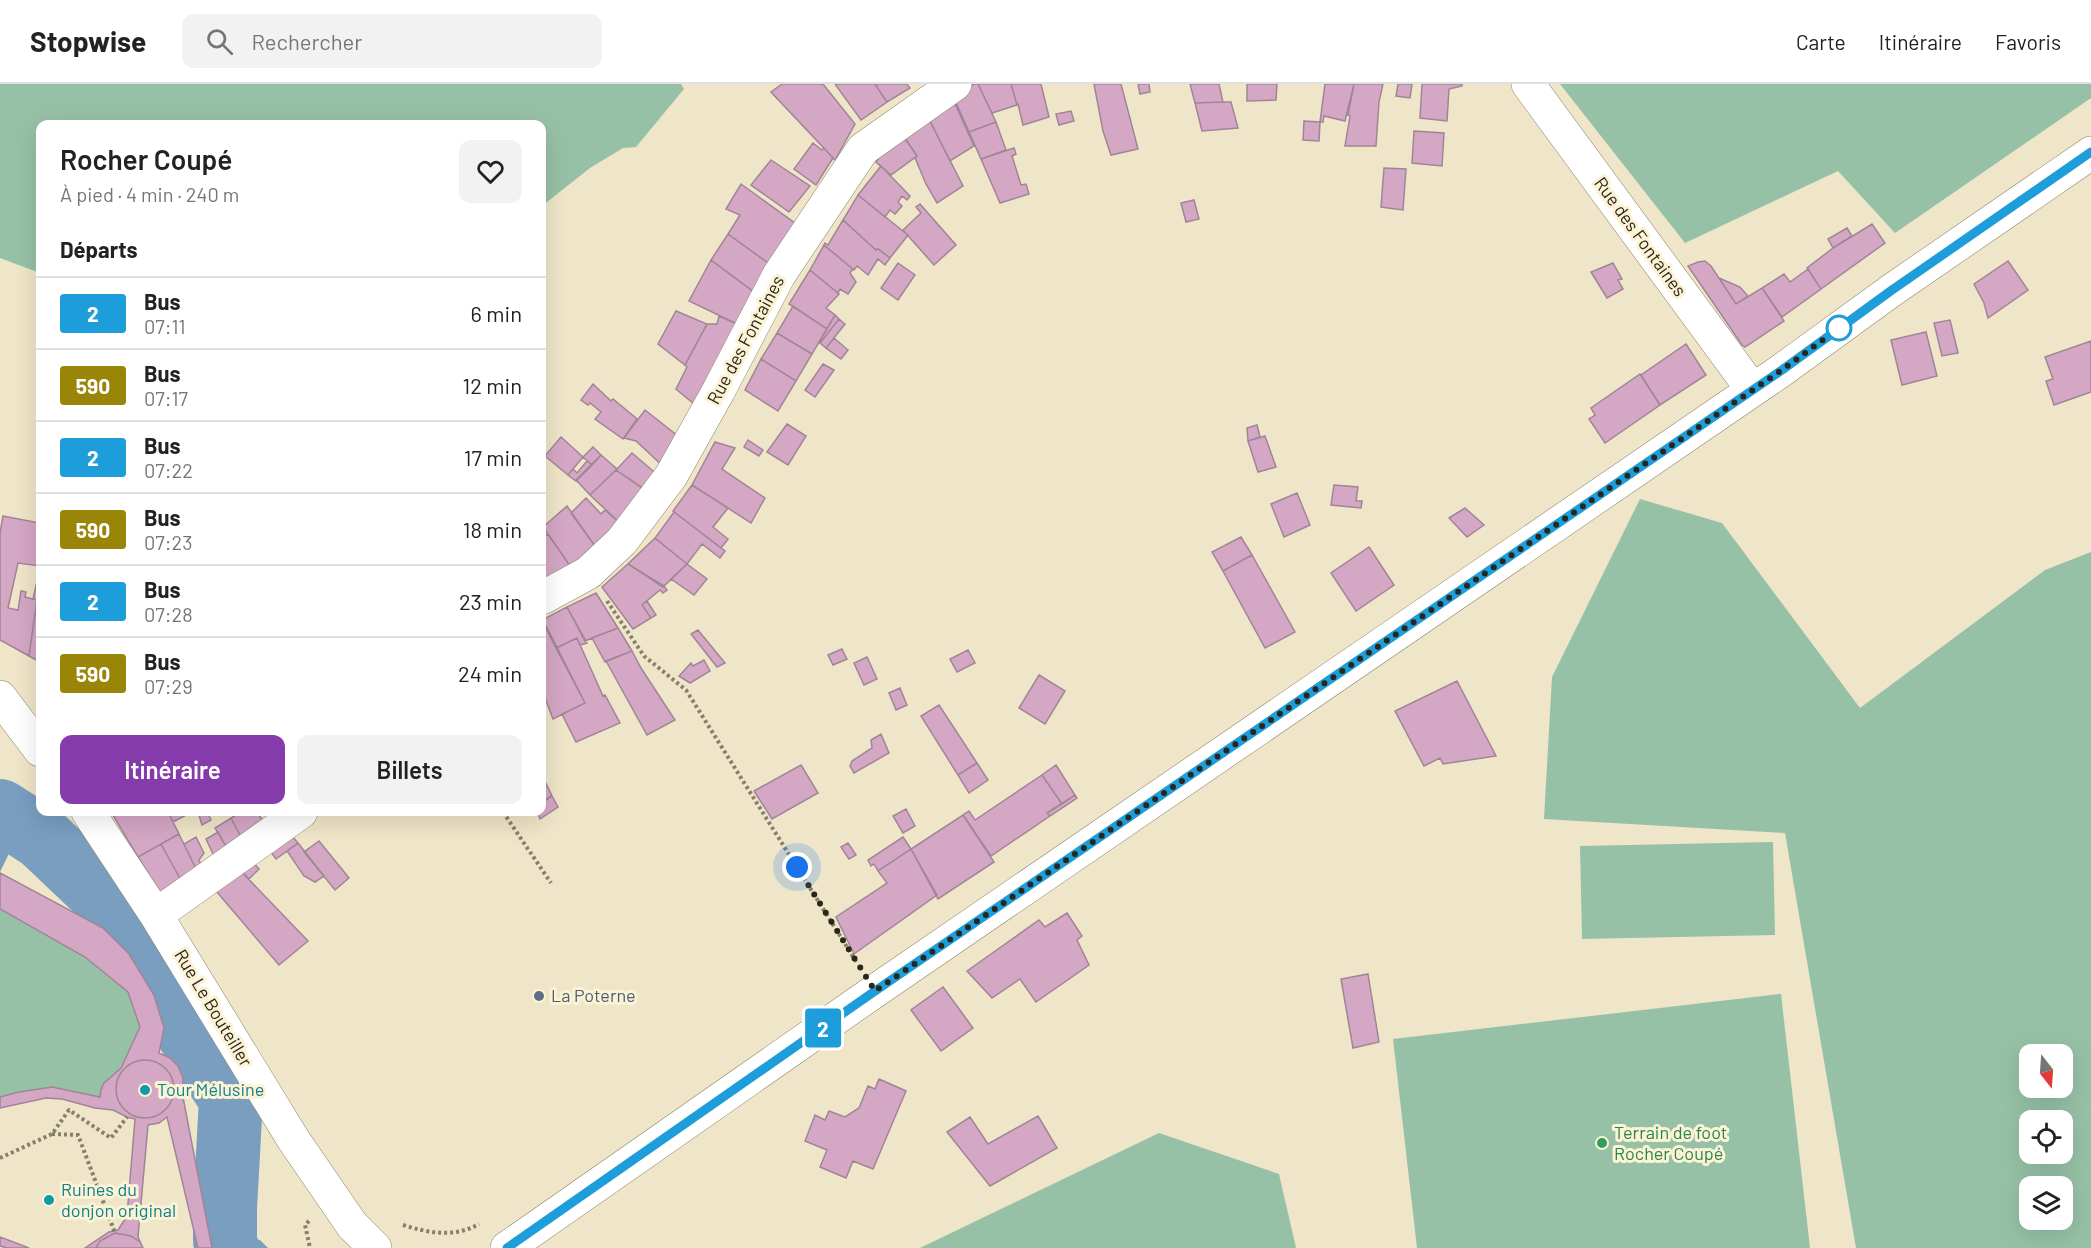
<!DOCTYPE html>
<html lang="fr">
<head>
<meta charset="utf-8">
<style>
	body { margin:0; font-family:Barlow,sans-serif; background:#f2f2f2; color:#222; height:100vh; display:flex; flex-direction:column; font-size:22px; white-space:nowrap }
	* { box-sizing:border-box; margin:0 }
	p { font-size:20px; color:#767676 }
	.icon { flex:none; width:33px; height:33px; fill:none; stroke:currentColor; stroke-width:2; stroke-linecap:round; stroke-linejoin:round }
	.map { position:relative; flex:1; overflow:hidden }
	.sheet { position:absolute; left:36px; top:36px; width:510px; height:696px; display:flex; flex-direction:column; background:#fff; border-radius:12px; box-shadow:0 6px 24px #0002 }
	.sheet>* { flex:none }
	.badge { padding:0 12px; border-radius:4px; font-size:21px; line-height:39px }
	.needle { width:39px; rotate:163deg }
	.tools { position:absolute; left:2019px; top:960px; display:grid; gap:12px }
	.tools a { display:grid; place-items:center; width:54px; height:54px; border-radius:12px; background:#fff; box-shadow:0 6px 24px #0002; font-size:30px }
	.you { position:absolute; width:30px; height:30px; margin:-15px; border:4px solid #fff; border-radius:50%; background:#1a73e8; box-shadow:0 0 0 9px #1a73e833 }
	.map>.badge { position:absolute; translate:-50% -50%; box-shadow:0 0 0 3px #fff }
	h2 { padding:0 24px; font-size:22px; line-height:54px }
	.round { display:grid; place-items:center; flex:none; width:63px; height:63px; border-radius:12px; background:#f2f2f2 }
	.headline { display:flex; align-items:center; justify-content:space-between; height:102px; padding:0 24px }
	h1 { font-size:28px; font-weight:600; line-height:45px }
	.cta { display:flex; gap:12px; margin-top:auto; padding:12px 24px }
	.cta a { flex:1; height:69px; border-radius:12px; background:#863bad; color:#fff; font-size:24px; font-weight:600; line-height:69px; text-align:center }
	.cta a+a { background:#f2f2f2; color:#222 }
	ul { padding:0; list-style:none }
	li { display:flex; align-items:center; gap:18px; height:72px; padding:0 24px; border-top:2px solid #e0e0e0 }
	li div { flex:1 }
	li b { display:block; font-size:22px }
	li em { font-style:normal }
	li .badge { min-width:66px; font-weight:700; text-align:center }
	header { display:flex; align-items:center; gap:36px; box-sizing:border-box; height:84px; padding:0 30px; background:#fff; border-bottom:2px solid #e0e0e0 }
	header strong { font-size:28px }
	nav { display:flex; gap:33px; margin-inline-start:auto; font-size:21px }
	.search { width:420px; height:54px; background:#f2f2f2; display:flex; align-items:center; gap:15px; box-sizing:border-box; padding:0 21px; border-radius:12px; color:#767676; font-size:22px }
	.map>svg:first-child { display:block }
	.green { fill:#97c1a7; fill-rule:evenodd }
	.water { fill:#799ec0 }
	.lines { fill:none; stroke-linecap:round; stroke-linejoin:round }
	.river { stroke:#799ec0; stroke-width:64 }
	.building { fill:#d4a7c5; stroke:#a08597; stroke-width:1.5 }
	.minor-casing { stroke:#8d8469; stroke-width:34 }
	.secondary-casing { stroke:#8d8469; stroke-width:34 }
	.path { stroke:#867f6b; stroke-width:4; stroke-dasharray:3 3; stroke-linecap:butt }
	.minor { stroke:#fff; stroke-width:33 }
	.secondary { stroke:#fff; stroke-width:33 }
	.line-casing { stroke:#fff; stroke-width:14 }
	.line { stroke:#1d9dd9; stroke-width:9 }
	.walk { stroke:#2a261b; stroke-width:6; stroke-dasharray:0 10.8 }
	.stop-dot { fill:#fff; stroke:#1d9dd9; stroke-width:3 }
	.service-dot { fill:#5c6f8a; stroke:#fcf3d5; stroke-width:2 }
	.culture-dot { fill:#0f9aa8; stroke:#fcf3d5; stroke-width:2 }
	.leisure-dot { fill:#2e9e5b; stroke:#fcf3d5; stroke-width:2 }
	.labels { text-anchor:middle; stroke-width:6; stroke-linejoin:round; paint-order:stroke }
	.street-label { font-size:18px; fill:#2a261b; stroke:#fcf3d5 }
	.service-label { font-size:18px; fill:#4e5e75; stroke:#fcf3d5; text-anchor:start }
	.culture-label { font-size:18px; fill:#0d838f; stroke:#fcf3d5; text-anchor:start }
	.leisure-label { font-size:18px; fill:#27864d; stroke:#fcf3d5; text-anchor:start }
</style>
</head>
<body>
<header>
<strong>Stopwise</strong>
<div class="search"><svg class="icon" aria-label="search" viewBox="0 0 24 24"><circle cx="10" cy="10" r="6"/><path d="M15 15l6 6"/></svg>Rechercher</div>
<nav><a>Carte</a><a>Itinéraire</a><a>Favoris</a></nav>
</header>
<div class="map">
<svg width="2091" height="1164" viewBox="0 0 2091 1164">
	<rect width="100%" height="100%" fill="#efe5c8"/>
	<path class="green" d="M 0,0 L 681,0 L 684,5 L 636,63 L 623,64 L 590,84 L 542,122 L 542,40 L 40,40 L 40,189 L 0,174 Z
		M 1560,0 L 2091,0 L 2091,14 L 1895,149 L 1838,87 L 1685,159 Z
		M 1640,415 L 1722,439 L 1860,624 L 2045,486 L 2091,468 L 2091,1164 L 1856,1164 L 1785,749 L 1544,735 L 1552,593 ZM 2030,970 L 2062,970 L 2062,1004 L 2030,1004 ZM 2062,1036 L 2062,1070 L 2030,1070 L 2030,1036 ZM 2062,1102 L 2062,1136 L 2030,1136 L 2030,1102 Z
		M 1773,758 L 1775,851 L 1582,855 L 1580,762 Z
		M 0,825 L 85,873 L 128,908 L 140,943 C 133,956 130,971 122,983 C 114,995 101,997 100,1013 L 52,1003 L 19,1008 L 0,1013 Z
		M 1781,910 L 1810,1164 L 1417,1164 L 1393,955 Z
		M 1159,1049 L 1279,1090 L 1296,1164 L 920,1164 Z"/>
	<path class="water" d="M 0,699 L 25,737 L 0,788 Z
		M 250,1154 L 260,1156 L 268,1164 L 212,1164 L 211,1157 L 240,1157 Z"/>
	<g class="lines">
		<path class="river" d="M 0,727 L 42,754 L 121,829 L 181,938 L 231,1015 L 225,1124 L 225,1157 L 227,1164"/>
	</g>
	<path class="building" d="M 782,0 L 823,0 L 855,40 L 835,76 L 771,8 Z
		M 835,0 L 875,0 L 887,18 L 861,36 Z
		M 875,0 L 907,0 L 910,4 L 887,18 Z
		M 974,0 L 978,0 L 996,38 L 969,48 L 953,12 Z
		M 978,0 L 1011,0 L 1017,21 L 992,29 Z
		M 1011,0 L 1041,0 L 1049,33 L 1023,41 L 1018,20 L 1017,21 Z
		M 1094,0 L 1121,0 L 1138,65 L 1111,71 L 1103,47 Z
		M 1138,0 L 1149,0 L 1150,8 L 1140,10 Z
		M 1190,0 L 1219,0 L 1223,18 L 1195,19 Z
		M 1247,0 L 1277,0 L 1276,16 L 1247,17 Z
		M 1325,0 L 1354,0 L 1345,37 L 1324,32 L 1323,38 L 1320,38 Z
		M 1354,0 L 1383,0 L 1379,18 L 1376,62 L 1345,62 L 1350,32 L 1348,31 Z
		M 1398,0 L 1412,0 L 1410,14 L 1396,12 Z
		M 1422,0 L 1462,0 L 1462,2 L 1449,5 L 1447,37 L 1420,34 Z
		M 952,13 L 974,62 L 950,77 L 926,29 Z
		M 1223,18 L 1231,18 L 1238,44 L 1202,47 L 1195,19 Z
		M 1071,27 L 1074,37 L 1059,41 L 1056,30 Z
		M 926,29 L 963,102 L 937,119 L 926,100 L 915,74 L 917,72 L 901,48 Z
		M 1304,37 L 1320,38 L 1319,57 L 1303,56 Z
		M 996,38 L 1006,66 L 981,75 L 969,48 Z
		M 1414,47 L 1444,49 L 1442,82 L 1412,79 Z
		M 902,50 L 917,72 L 891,91 L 876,78 L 883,67 Z
		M 813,59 L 822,66 L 824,64 L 833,74 L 816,101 L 794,85 Z
		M 1014,64 L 1016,70 L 1012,72 L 1021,101 L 1026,100 L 1029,110 L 1000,119 L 981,75 Z
		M 771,76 L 810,102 L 789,128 L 751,101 Z
		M 881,82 L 910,112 L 907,116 L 902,112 L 898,118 L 902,122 L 895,130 L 890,126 L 885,133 L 858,111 Z
		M 1384,84 L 1406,85 L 1403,126 L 1381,123 Z
		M 741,100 L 799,142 L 775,184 L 728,150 L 740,131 L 726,125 Z
		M 858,111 L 908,151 L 890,174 L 878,165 L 876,166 L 843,136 Z
		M 1194,116 L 1199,135 L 1186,138 L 1181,119 Z
		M 920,120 L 956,161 L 934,181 L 903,146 L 921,129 L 916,123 Z
		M 843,136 L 876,166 L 878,165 L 890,174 L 885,181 L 878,175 L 868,191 L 857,182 L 854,186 L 824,161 L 825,159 L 828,161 Z
		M 1872,140 L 1885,159 L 1821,205 L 1807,184 L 1833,164 Z
		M 1847,144 L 1852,152 L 1833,164 L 1828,155 Z
		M 728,150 L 768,179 L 754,208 L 711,176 Z
		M 824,161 L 853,185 L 850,189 L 856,198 L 848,210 L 840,205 L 838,209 L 810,186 Z
		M 711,176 L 754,208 L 739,241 L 689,217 Z
		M 1705,177 L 1711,182 L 1736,220 L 1762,204 L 1784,237 L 1745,263 L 1742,261 L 1688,182 L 1698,178 Z
		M 2008,177 L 2028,206 L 1988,234 L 1984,219 L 1974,200 Z
		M 898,179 L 915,191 L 898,216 L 881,204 Z
		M 1613,179 L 1622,195 L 1618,196 L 1623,205 L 1607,214 L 1591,188 Z
		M 1808,185 L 1821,205 L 1782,233 L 1762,204 L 1784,190 L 1790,198 Z
		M 810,186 L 839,210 L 826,224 L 835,231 L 827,245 L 789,220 Z
		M 1719,194 L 1740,203 L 1748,212 L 1736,220 Z
		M 793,222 L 827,245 L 812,270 L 777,249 Z
		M 676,227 L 707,240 L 685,281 L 658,260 Z
		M 835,231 L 839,235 L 820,259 L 819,258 Z
		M 719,232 L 739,241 L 699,324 L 676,305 L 687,283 L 685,281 L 707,240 L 717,240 Z
		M 839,235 L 845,240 L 826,264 L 820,259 Z
		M 1950,236 L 1958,269 L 1942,272 L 1934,239 Z
		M 1926,248 L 1937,292 L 1902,301 L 1891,256 Z
		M 777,249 L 812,270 L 796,297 L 761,275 Z
		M 834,254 L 848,266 L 841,275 L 826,264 Z
		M 2091,257 L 2091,308 L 2054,321 L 2046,297 L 2053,295 L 2045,273 Z
		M 1686,260 L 1706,291 L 1660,321 L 1641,291 Z
		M 761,275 L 796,297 L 778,327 L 745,306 Z
		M 823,280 L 834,286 L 815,313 L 805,306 Z
		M 1640,290 L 1660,321 L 1605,359 L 1589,335 L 1595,331 L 1591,324 Z
		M 593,300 L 611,317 L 613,315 L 637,335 L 623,355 L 595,335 L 601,328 L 590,319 L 588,321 L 581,316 Z
		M 645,326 L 683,356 L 666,385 L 636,357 L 624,354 Z
		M 787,340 L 806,352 L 788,381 L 767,368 Z
		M 1257,341 L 1260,353 L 1248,357 L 1247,344 Z
		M 1265,352 L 1276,383 L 1258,388 L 1248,357 Z
		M 561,353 L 583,373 L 568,391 L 545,372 Z
		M 748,356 L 763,366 L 759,372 L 744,363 Z
		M 715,358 L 735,364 L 722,385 L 765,414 L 751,439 L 692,401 Z
		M 593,363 L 601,371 L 592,381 L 583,373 Z
		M 632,369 L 659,392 L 646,406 L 616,386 Z
		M 601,371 L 617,385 L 590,411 L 576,396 Z
		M 587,377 L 592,381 L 576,397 L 568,391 L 573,385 L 577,389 Z
		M 616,386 L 649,409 L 621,440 L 590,411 Z
		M 692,401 L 728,424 L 713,443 L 728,455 L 721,464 L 673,427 Z
		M 1334,401 L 1358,403 L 1356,417 L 1362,417 L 1361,424 L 1331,421 Z
		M 1297,409 L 1310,441 L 1284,453 L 1271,420 Z
		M 586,414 L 601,430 L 605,426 L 621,440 L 597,465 L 571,429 Z
		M 567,422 L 597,465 L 575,489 L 543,443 Z
		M 1465,424 L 1484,441 L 1467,453 L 1449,434 Z
		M 674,428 L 725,467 L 720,474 L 702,460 L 687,480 L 655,454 Z
		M 3,432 L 40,439 L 40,482 L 18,479 L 8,524 L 18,526 L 21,507 L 26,508 L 25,513 L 37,516 L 29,572 L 0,556 L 0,449 Z
		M 548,450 L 572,485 L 542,500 L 542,454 Z
		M 1241,453 L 1252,471 L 1223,487 L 1212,468 Z
		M 655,454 L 687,480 L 663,503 L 628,480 Z
		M 1369,463 L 1394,501 L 1356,527 L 1331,489 Z
		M 1252,471 L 1295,548 L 1265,564 L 1223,487 Z
		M 628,480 L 664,502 L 667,506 L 663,509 L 660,506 L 642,521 L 651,534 L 633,545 L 602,503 Z
		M 687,480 L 707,495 L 694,511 L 671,495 Z
		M 38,493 L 40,493 L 40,578 L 29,572 L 37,516 L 33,515 Z
		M 596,509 L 618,544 L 585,557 L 567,523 Z
		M 647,517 L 656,531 L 651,534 L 642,521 Z
		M 567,523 L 587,559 L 580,561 L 577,554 L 556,564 L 542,536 Z
		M 542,534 L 585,619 L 553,635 L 542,606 Z
		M 618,544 L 632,567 L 605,578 L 592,554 Z
		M 698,546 L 725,579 L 717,583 L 691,550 Z
		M 577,554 L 603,612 L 605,611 L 620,639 L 576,658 L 562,630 L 585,619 L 556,564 Z
		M 842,565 L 847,575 L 833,581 L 828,571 Z
		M 968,566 L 975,579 L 957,588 L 950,575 Z
		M 632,567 L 641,584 L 675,636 L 647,651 L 606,577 Z
		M 867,573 L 877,595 L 864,601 L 854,579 Z
		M 704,576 L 710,587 L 690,599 L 679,592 L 691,579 L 693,582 Z
		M 1039,591 L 1065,607 L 1045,640 L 1019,624 Z
		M 1457,597 L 1496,672 L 1443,680 L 1440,674 L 1424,682 L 1395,627 Z
		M 900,604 L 907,621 L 896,626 L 889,609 Z
		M 939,621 L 977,679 L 958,691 L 921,632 Z
		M 881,650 L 889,669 L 854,689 L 850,682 L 852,677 L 872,664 L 871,656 Z
		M 977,679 L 988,696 L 969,709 L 958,691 Z
		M 801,681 L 818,709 L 772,735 L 754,707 Z
		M 1056,681 L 1075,711 L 1062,720 L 1042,691 Z
		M 542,691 L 552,712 L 542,718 Z
		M 1042,691 L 1062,720 L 1047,729 L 1050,732 L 991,772 L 963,731 L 969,727 L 975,736 Z
		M 1075,711 L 1077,714 L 1050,732 L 1047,729 Z
		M 552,712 L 558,723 L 540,735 L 537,728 L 542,728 L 542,719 Z
		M 906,725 L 915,742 L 903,749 L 893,732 Z
		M 111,728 L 168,728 L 179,750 L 138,773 Z
		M 168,728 L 192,728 L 173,738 Z
		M 198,728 L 207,728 L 211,736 L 202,741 Z
		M 238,728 L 257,728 L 265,740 L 242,755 L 231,734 L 239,729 Z
		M 963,731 L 994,778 L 938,815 L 911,765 Z
		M 231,734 L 242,755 L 228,766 L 215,744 Z
		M 286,745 L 298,759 L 276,775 L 265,760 Z
		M 218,748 L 228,766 L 215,774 L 206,755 Z
		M 179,750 L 197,787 L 182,798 L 161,760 Z
		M 196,753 L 204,769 L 199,776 L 202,783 L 197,787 L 184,760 Z
		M 903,753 L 911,765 L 878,787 L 874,780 L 871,782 L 868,776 Z
		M 319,757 L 349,794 L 335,806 L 304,768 Z
		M 298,759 L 324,792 L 315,798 L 304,792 L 287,767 Z
		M 848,759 L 856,771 L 849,775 L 841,763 Z
		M 161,760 L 182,798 L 160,809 L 138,773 Z
		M 911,765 L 937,811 L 854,870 L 836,833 L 887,799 L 878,787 Z
		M 247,772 L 259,785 L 249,795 L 235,781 Z
		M 235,781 L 308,857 L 279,881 L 211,801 Z
		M 0,789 L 103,844 L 129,870 L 154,911 L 164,944 L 159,969 L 170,974 L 178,982 L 183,994 L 182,1008 L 212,1164 L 198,1164 L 167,1033 L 159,1039 L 148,1041 L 138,1153 L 143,1164 L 85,1164 L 109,1148 L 118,1146 L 127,1132 L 135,1035 L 127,1033 L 113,1026 L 95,1024 L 62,1015 L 46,1014 L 0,1024 L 0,1013 L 19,1008 L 52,1003 L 100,1013 L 101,1006 L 104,999 L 121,984 L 140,943 L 128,908 L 85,873 L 0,825 Z
		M 1067,829 L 1082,852 L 1077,856 L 1089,881 L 1036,918 L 1020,895 L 992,914 L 967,887 L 1039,836 L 1045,843 Z
		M 1368,890 L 1379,958 L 1353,964 L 1341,895 Z
		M 943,903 L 973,944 L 941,967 L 911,926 Z
		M116 1005a29 29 0 1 1 58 0a29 29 0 1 1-58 0Z
		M 879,995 L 906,1007 L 873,1085 L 853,1077 L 846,1094 L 820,1083 L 827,1066 L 805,1057 L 815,1031 L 825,1036 L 829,1027 L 845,1033 L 859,1024 L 868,1002 L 875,1005 Z
		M 1038,1032 L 1057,1064 L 990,1102 L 947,1048 L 970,1033 L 988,1060 Z
		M 115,1149 L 131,1152 L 140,1158 L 143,1164 L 96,1164 L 100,1157 Z
		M 0,1153 L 29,1164 L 7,1164 L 0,1162 Z"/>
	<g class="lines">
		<defs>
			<path id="minor" d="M 1528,0 L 1752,305
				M 542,514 L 588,489 L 622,457 L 671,392 L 719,306 L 779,191 L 863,65 L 955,0
				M 0,613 L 40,666
				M 88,728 L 156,831 L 293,1055 L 352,1141 L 375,1164
				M 156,831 L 301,728"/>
			<path id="secondary" d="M 507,1164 L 875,907 L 1782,286 L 1892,206 L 2091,69"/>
		</defs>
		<use href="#minor" class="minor-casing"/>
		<use href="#secondary" class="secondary-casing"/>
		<path class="path" d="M 607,517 L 644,572 L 686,606 L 857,879
			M 503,728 L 551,799
			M 52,1050 L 78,1051 L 115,1149
			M 0,1074 L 52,1050 L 69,1026 L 111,1054 L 127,1033
			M 309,1137 L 305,1141 L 310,1164
			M 403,1141 C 429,1149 454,1154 479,1140"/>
		<use href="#minor" class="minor"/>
		<use href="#secondary" class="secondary"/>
	</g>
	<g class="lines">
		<defs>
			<path id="line" d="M 507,1164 L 875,907 L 1782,286 L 1892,206 L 2091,68"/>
		</defs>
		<use href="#line" class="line-casing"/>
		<use href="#line" class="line"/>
		<path class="walk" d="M 797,783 L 875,907 L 1782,286 L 1839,244"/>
	</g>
	<circle class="stop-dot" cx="1839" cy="244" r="12"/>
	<circle class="service-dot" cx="539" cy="912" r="6"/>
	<g class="culture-dot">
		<circle cx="145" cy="1006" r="6"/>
		<circle cx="49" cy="1116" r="6"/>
	</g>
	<circle class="leisure-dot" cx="1602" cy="1059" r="6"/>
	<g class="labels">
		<g class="street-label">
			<text transform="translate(1640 153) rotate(54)" y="6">Rue des Fontaines</text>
			<text transform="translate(746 256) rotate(-62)" y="6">Rue des Fontaines</text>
			<text transform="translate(213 924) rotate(59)" y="6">Rue Le Bouteiller</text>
		</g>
		<g class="service-label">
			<text x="551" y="918">La Poterne</text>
		</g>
		<g class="culture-label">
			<text x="157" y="1012">Tour Mélusine</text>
			<text x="61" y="1112">Ruines du<tspan x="61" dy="21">donjon original</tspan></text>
		</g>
		<g class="leisure-label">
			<text x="1614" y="1055">Terrain de foot<tspan x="1614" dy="21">Rocher Coupé</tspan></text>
		</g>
	</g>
</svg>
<div class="tools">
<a><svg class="needle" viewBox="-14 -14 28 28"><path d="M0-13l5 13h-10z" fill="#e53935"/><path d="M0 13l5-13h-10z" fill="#767676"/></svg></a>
<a><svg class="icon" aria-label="locate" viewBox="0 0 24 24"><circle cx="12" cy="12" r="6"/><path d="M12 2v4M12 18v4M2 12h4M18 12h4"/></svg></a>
<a><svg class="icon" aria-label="layers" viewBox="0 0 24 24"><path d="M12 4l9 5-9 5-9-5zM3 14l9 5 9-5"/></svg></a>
</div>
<div class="you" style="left:797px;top:783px"></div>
<b class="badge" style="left:823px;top:944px;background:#1d9dd9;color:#fff">2</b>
<section class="sheet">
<div class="headline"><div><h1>Rocher Coupé</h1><p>À pied · 4 min · 240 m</p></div><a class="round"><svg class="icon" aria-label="heart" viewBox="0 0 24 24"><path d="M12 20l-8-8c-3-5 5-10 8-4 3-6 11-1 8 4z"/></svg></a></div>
<h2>Départs</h2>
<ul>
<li><span class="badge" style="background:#1d9dd9;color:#fff">2</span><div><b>Bus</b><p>07:11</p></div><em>6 min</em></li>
<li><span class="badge" style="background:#998608;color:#fff">590</span><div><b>Bus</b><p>07:17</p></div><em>12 min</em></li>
<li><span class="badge" style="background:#1d9dd9;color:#fff">2</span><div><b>Bus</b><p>07:22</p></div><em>17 min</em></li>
<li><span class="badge" style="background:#998608;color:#fff">590</span><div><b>Bus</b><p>07:23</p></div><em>18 min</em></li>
<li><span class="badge" style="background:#1d9dd9;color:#fff">2</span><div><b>Bus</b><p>07:28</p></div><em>23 min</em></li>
<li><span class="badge" style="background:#998608;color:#fff">590</span><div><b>Bus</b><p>07:29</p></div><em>24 min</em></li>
</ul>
<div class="cta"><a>Itinéraire</a><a>Billets</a></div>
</section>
</div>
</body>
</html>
